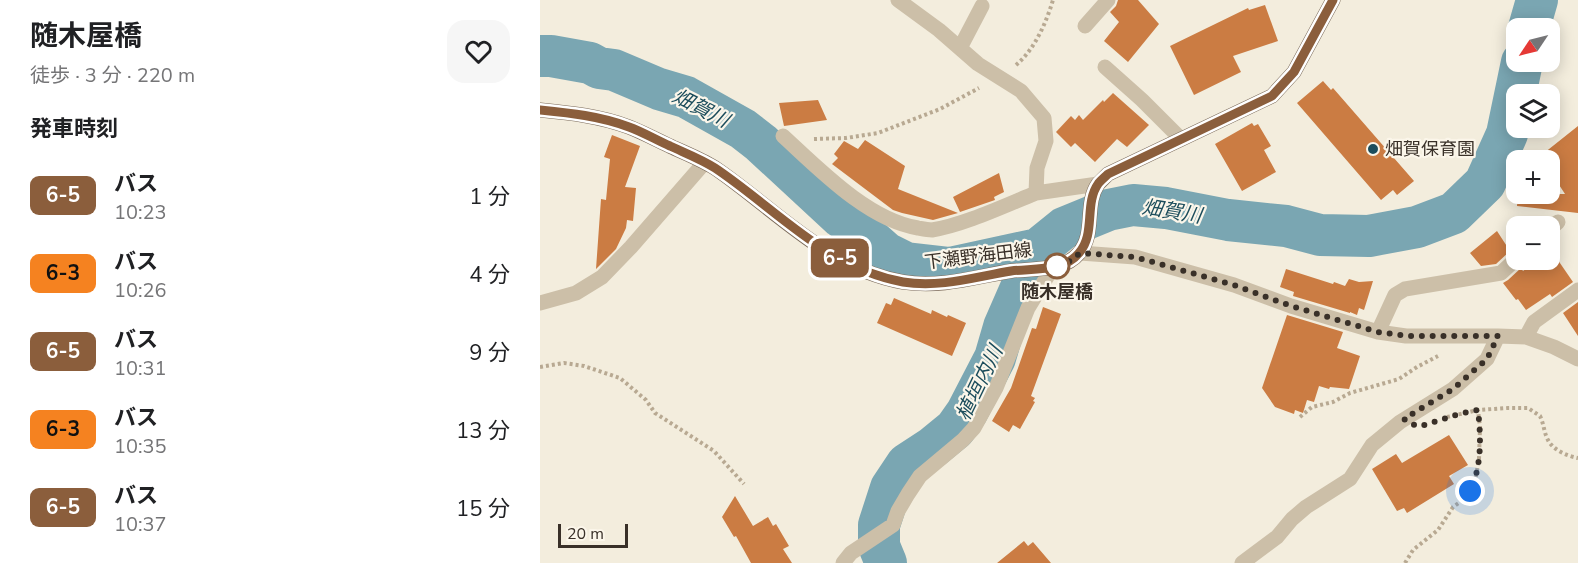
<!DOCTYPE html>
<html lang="ja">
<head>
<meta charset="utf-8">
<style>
	body { margin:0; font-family:"Nunito Sans","Noto Sans JP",sans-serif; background:#f6f6f6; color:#202124; height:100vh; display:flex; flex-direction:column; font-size:22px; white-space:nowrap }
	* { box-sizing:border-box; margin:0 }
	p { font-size:20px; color:#757577 }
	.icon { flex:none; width:33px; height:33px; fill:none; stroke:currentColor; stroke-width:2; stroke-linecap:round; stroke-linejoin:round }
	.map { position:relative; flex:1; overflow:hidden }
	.side { display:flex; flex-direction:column; background:#fff; width:540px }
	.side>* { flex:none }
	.badge { padding:0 12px; border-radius:9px; font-size:21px; line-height:39px }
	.needle { width:39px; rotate:235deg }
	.buttons { position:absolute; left:966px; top:18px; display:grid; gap:12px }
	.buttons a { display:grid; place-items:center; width:54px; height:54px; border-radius:12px; background:#fff; box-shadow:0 3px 15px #0003; font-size:30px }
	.scale { position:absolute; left:18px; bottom:15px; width:70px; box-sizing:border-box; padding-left:6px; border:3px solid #393028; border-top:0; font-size:16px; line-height:21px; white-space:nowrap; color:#393028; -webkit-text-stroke:4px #fbf6ea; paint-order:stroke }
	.you { position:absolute; width:30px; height:30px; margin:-15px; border:4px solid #fff; border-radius:50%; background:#1a73e8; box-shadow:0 0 0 9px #1a73e833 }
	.map>.badge { position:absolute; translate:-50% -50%; box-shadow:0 0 0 3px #fff }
	h2 { padding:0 30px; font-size:22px; line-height:54px }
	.round { display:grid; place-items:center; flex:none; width:63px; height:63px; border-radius:18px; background:#f6f6f6 }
	.summary { display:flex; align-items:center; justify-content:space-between; height:102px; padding:0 30px }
	h1 { font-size:28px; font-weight:700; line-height:45px }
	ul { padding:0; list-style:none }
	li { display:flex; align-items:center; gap:18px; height:78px; padding:0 30px }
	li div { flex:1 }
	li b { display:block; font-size:22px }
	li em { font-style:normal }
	li .badge { min-width:66px; font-weight:700; text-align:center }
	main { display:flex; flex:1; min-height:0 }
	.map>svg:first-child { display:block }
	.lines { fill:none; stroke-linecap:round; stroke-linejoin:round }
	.river { stroke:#7aa6b2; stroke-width:42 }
	.building { fill:#cb7c43 }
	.path { stroke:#b8a992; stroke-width:4; stroke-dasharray:3 3; stroke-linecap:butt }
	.minor { stroke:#ccbfa8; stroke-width:15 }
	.major { stroke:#7b6a59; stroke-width:15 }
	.line-casing { stroke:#fff; stroke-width:14 }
	.line { stroke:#8b5e3c; stroke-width:9 }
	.walk { stroke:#393028; stroke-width:6; stroke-dasharray:0 10.8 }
	.poi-dot { fill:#1c4d5c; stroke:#fbf6ea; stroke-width:2 }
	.stop-dot { fill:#fff; stroke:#8b5e3c; stroke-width:3 }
	.labels { text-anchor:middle; stroke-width:4.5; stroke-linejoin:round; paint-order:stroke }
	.poi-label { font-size:18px; fill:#393028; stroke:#fbf6ea; text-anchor:start }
	.street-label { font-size:18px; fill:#393028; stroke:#fbf6ea }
	.stop-label { font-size:18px; font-weight:bold; fill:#393028; stroke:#fbf6ea }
	.water-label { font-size:20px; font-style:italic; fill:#1c4d5c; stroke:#fbf6ea }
</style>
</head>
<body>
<main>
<section class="side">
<div class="summary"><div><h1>随木屋橋</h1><p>徒歩 · 3 分 · 220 m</p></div><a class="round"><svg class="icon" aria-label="heart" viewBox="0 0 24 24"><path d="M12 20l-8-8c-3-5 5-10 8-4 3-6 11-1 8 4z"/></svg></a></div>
<h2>発車時刻</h2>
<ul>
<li><span class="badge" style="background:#8b5e3c;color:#fff">6-5</span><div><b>バス</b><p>10:23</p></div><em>1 分</em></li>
<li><span class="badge" style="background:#f58220;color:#111">6-3</span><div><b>バス</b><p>10:26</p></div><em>4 分</em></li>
<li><span class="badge" style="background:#8b5e3c;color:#fff">6-5</span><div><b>バス</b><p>10:31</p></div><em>9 分</em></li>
<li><span class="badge" style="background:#f58220;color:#111">6-3</span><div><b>バス</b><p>10:35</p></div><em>13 分</em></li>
<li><span class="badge" style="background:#8b5e3c;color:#fff">6-5</span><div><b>バス</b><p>10:37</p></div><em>15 分</em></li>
</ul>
</section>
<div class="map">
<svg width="1038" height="563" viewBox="0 0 1038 563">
	<rect width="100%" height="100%" fill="#f3eddd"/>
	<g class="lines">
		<path class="river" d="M 989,28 L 997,0
			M 0,56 L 11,56 L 50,63 L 59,68 L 74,70 L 119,89 L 146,97 L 203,129 L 221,143 L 301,217 L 329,238 L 346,253 L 366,263 L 410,268 L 498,249 L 524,228 L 568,210 L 593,205 L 626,208 L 688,220 L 746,226 L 780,235 L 829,236 L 877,227 L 914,213 L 945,183 L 967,134 L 982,62
			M 346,563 L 339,546 L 339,525 L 351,488 L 367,464 L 393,447 L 415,429 L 427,412 L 455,358 L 464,327 L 498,249"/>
	</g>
	<path class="building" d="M 578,0 L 598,0 L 619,24 L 588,62 L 564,41 L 579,22 L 570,12 L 576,6 Z
		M 725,5 L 738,41 L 693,56 L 701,72 L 654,95 L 630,46 L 708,8 L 709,10 Z
		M 783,81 L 791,90 L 793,88 L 874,181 L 857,195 L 853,190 L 841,200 L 757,103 Z
		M 573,93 L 609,125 L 587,147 L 577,139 L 555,162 L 535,143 L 531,147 L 516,132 L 531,116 L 535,120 L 539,115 L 543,120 L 563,100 L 564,102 Z
		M 278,100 L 287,120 L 244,126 L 239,103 Z
		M 712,123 L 714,126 L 718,124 L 731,146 L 724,150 L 736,172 L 702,191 L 675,144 Z
		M 1038,126 L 1038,213 L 977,206 L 978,194 L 1025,194 L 1010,171 L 1010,160 L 1002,160 L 999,157 Z
		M 72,135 L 100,146 L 85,187 L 96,188 L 93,221 L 87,220 L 86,228 L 76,249 L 56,269 L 61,199 L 66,200 L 70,159 L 64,157 Z
		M 325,140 L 365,166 L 358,189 L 418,213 L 393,220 L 362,213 L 353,210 L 292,164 L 298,158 L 294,154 L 304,141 L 318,149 Z
		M 459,173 L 464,192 L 454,197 L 455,200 L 420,212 L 413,197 Z
		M 957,231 L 970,251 L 956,264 L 941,266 L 930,253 Z
		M 1011,250 L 1033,282 L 1012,297 L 1010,294 L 986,310 L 978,299 L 976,300 L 963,283 L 968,280 L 981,268 L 983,271 L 998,260 L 1010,260 L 1010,251 Z
		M 746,269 L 793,284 L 794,282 L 805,286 L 809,279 L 819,282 L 833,281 L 824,310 L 819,308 L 817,315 L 810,312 L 810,313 L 753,296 L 754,292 L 740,287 Z
		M 354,298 L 391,314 L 392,310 L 407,317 L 408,315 L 426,323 L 412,356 L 337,323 L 346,303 L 351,305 Z
		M 1038,302 L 1038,336 L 1023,313 Z
		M 503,307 L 521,314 L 491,396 L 495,398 L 493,401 L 495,402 L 480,429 L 473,425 L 469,432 L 452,421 L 471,388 L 492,328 L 496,329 Z
		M 747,315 L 803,332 L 797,348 L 820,356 L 809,389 L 790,387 L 789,389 L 779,386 L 774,402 L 767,400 L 763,413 L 755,410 L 754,414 L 735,407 L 722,388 Z
		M 909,435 L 928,465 L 909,476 L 914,484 L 867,513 L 864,508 L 857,511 L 832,469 L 856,454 L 862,463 Z
		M 195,496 L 213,526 L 228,517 L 233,526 L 236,524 L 249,546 L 243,549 L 252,563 L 211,563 L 196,536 L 194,537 L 182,517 Z
		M 484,541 L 488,546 L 493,542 L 511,563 L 457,563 Z"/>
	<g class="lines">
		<path class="path" d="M 476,65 C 495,49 506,23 513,0
			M 274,139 L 306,138 L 338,133 L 400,109 L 439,88
			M 0,367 L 24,363 L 44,366 L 80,378 L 106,400 L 115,413 L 174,451 L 204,484
			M 760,417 L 772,407 L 793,402 L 810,393 L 859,379 L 877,367 L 898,356
			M 907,417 L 938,410 L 968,408 L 988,408 L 1000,416 C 1004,424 1004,433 1008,440 C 1013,450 1027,456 1038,458
			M 865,563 L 873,550 L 898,530 L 913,507 L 926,498 L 930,491 L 935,481 L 939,459 L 940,427 L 938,410"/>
		<path class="minor" d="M 358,0 L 399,30 L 438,64 L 481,91 L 504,118 L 506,141 L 497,168 L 496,193 L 558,184
			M 545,26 L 568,0
			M 420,48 L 442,6
			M 565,67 L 602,100 L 641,139
			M 243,136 C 279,169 328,220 378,228 C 383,229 387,230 392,230 C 424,225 466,205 496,193
			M 1010,229 L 1018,222
			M 540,253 L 595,257 L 694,285 L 751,306 L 838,332 L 866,336 L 958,336
			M 0,303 L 36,293 L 62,277 L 91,247 L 165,162
			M 838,332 L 855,295 L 865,289 L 961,273 L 976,259
			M 986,337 L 994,322 L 1038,290
			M 303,563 L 311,553 L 353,525 L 358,511 L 368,494 L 380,476 L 423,440 L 434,428 L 456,388 L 488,308 L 513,267
			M 702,563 L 737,537 L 752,519 L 766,507 L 810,479 L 832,445 L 860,422 L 913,389 L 947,359 L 958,336 L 986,337 L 1014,347 L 1038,359"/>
		<path class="major" d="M 0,110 C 30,113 60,116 89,127 C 104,133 119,141 134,148 C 148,154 162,160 175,168 C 235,209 288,269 363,282 C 402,288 434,277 471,271 C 493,268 524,272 539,253 C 556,234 544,204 558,184 C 561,181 565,177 568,174 L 732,96 L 754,72 L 793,0"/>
	</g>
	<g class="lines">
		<defs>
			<path id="line" d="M 0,110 C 30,113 60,116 89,127 C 103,132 116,140 130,146 C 145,153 161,159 175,168 C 235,208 288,269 363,282 C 400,288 435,277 471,271 C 493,268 524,272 539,253 C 556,234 544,204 558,184 C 560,181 565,177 568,174 L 732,96 L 754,72 L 793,0"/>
		</defs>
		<use href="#line" class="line-casing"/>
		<use href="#line" class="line"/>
		<path class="walk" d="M 517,266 L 513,267 L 527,263 L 540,253 L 595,257 L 694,285 L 751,306 L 838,332 L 867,336 L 958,336 L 947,359 L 913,389 L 864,419 L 876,426 L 881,426 L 919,414 L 938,410 C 941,437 942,466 930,491"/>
	</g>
	<circle class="poi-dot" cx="833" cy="149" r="6"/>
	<circle class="stop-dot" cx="517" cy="266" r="12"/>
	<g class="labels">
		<g class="poi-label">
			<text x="845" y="155">畑賀保育園</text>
		</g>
		<g class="street-label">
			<text transform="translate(438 256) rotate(-7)" y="6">下瀬野海田線</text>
		</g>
		<g class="stop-label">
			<text x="517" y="298">随木屋橋</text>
		</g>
		<g class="water-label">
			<text transform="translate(161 108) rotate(27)" y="7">畑賀川</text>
			<text transform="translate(632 211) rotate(9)" y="7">畑賀川</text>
			<text transform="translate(439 383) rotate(-64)" y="7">植垣内川</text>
		</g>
	</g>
</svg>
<div class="buttons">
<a><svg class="needle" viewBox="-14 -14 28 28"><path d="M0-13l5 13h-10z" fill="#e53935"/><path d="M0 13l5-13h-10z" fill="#757577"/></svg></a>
<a><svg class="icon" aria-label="layers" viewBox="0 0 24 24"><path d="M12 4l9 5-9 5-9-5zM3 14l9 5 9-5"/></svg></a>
<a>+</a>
<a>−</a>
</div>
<div class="scale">20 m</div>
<div class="you" style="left:930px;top:491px"></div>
<b class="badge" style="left:300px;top:258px;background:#8b5e3c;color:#fff">6-5</b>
</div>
</main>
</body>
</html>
